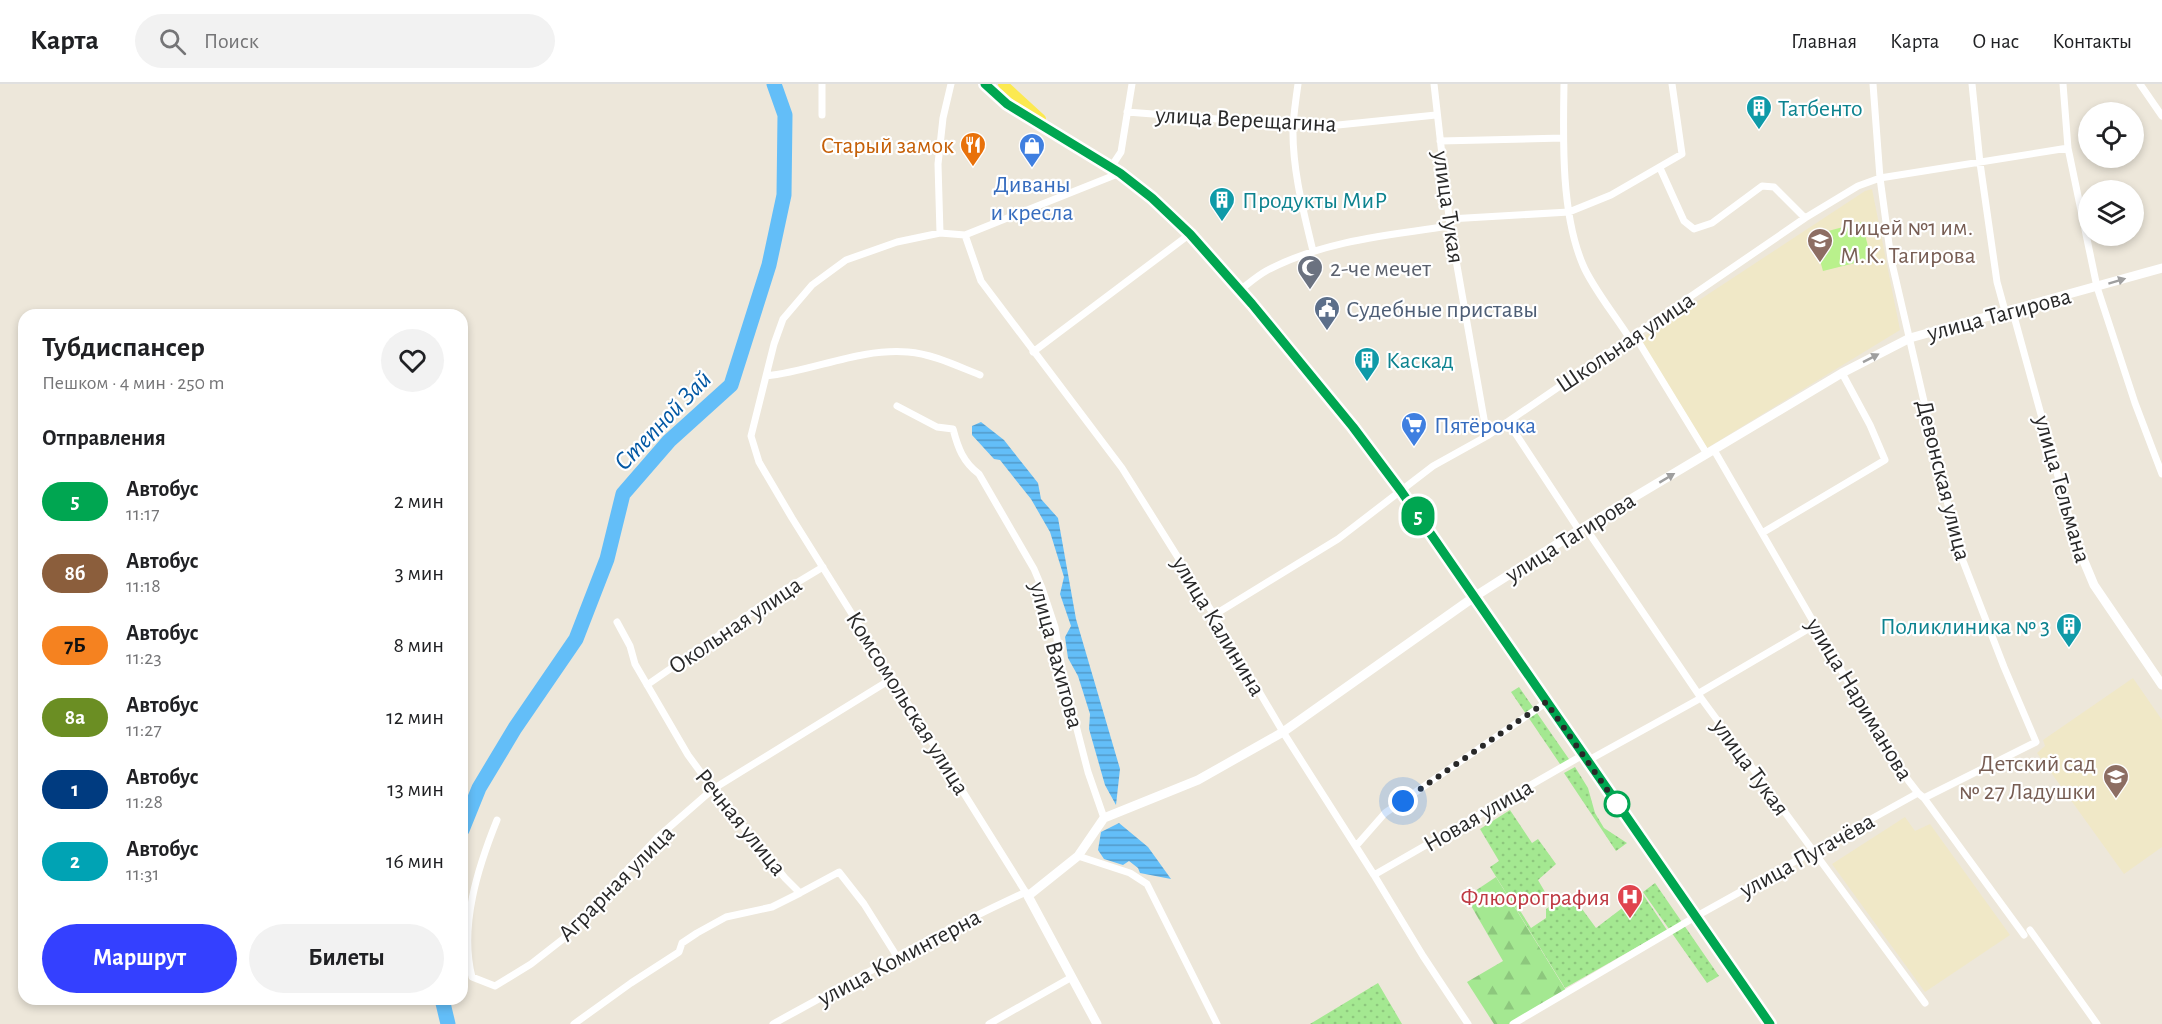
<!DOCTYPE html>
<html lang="ru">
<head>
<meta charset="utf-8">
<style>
	body { margin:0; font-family:"Alegreya Sans",sans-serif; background:#f2f2f2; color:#202124; height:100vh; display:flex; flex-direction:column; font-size:22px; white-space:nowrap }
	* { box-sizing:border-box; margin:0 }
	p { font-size:20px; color:#757577 }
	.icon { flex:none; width:33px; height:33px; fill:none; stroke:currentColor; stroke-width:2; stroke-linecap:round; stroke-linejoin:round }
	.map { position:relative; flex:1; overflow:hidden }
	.drawer { position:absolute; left:18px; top:225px; width:450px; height:696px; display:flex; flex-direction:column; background:#fff; border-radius:18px; box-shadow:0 3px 9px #0003 }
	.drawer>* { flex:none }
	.badge { padding:0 12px; border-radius:20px; font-size:21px; line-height:39px }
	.buttons { position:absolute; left:2078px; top:18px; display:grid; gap:12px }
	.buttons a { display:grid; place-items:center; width:66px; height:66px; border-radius:50%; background:#fff; box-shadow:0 3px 9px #0003; font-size:30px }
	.you { position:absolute; width:30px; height:30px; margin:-15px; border:4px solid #fff; border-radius:50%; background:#1a73e8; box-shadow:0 0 0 9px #1a73e833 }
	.map>.badge { position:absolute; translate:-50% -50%; box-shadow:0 0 0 3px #fff }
	h2 { padding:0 24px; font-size:22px; line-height:54px }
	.round { display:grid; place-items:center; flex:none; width:63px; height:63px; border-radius:32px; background:#f2f2f2 }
	.summary { display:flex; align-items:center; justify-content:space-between; height:102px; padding:0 24px }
	h1 { font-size:28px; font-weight:600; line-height:45px }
	.action { display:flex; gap:12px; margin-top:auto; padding:12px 24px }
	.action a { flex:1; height:69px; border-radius:36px; background:#3440ff; color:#fff; font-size:24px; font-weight:600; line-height:69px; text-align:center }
	.action a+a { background:#f2f2f2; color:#202124 }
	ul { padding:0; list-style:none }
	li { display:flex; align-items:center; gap:18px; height:72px; padding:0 24px }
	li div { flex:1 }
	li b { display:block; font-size:22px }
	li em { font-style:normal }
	li .badge { min-width:66px; font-weight:700; text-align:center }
	header { display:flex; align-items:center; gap:36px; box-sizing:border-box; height:84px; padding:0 30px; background:#fff; border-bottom:2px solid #e0e0e0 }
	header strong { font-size:28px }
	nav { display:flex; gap:33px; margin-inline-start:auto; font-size:21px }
	.search { width:420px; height:54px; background:#f2f2f2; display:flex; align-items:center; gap:15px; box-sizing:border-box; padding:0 21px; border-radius:33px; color:#757577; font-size:22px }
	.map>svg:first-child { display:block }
	.education { fill:#f0e8c7 }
	.grass { fill:url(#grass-dots) }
	.forest { fill:url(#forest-firs) }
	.pitch { fill:#b9f18c }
	.water { fill:url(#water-rules) }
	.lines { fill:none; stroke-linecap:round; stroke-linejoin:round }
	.river { stroke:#63bef8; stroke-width:15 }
	.street { stroke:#fff; stroke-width:7 }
	.secondary { stroke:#fff; stroke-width:9 }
	.primary { stroke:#fce950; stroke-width:10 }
	.oneway { fill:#9f9f9f }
	.line-casing { stroke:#fff; stroke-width:14 }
	.line { stroke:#00a651; stroke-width:9 }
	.walk { stroke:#292929; stroke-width:6; stroke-dasharray:0 10.8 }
	.stop-dot { fill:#fff; stroke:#00a651; stroke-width:3 }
	.labels { text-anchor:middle; stroke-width:4.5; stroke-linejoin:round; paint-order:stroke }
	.culture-label { font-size:24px; fill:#0d838f; stroke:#fff; text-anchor:start }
	.street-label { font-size:24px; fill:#292929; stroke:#fff }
	.food-label { font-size:24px; fill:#c56008; stroke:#fff; text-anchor:end }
	.shop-label { font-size:24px; fill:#366cbe; stroke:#fff }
	.education-label { font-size:24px; fill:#785e54; stroke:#fff; text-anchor:start }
	.worship-label { font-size:24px; fill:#5b616d; stroke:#fff; text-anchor:start }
	.service-label { font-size:24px; fill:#4e5e75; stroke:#fff; text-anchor:start }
	.health-label { font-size:24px; fill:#be3a42; stroke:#fff; text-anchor:end }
	.water-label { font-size:26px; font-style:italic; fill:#0358a4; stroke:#fff }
</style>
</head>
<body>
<header>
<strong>Карта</strong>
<div class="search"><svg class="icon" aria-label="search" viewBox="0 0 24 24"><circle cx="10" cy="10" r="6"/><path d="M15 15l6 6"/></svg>Поиск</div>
<nav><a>Главная</a><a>Карта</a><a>О нас</a><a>Контакты</a></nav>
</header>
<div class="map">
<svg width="2162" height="940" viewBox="0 0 2162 940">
	<defs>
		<pattern id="grass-dots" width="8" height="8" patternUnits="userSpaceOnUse" patternTransform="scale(1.5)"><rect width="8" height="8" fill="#a4e891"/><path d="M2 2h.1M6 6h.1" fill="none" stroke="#8dc77d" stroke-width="1.8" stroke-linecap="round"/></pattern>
		<pattern id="forest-firs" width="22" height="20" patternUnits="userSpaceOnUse" patternTransform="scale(1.5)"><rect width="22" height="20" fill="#a4e891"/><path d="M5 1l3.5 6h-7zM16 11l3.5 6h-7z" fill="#8dc77d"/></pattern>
		<pattern id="water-rules" width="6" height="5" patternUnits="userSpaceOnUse" patternTransform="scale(1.5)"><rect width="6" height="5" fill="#63bef8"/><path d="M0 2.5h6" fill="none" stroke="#529ac9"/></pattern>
	</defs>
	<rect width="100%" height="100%" fill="#ede7da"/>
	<path class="education" d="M 1872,105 L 1900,246 L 1707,364 L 1640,255 L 1865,107 Z
		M 2133,594 L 2162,636 L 2162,763 L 2124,790 L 2037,669 L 2045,662 L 2043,656 Z
		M 1905,733 L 1915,747 L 1930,740 L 2010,851 L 1925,908 L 1832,780 Z"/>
	<path class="grass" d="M 1519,603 L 1571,678 L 1562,683 L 1511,608 Z
		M 1575,683 L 1588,704 L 1595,729 L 1604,744 L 1627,759 L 1616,767 L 1564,689 Z
		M 1510,726 L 1532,759 L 1538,755 L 1556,780 L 1538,796 L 1545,808 L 1519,825 L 1531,844 L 1546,834 L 1546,825 L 1566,811 L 1574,814 L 1596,844 L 1642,809 L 1667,846 L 1565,904 L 1490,783 L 1499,777 L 1480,745 Z
		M 1655,799 L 1719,892 L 1707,899 L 1643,808 Z
		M 1378,899 L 1402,940 L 1310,940 Z"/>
	<path class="forest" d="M 1496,793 L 1567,908 L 1511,940 L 1494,940 L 1467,898 L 1503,877 L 1466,813 Z"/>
	<path class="pitch" d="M 1862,138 L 1871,175 L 1823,187 L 1813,151 Z"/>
	<path class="water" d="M 981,338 L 1004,356 L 1038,399 L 1041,415 L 1058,434 L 1076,535 L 1120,685 L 1116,721 L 1105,701 L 1089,645 L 1090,630 L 1078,592 L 1068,574 L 1065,553 L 1071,542 L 1060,510 L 1064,493 L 1050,448 L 1031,415 L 1000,376 L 994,375 L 972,351 L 972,342 Z
		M 1119,739 L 1148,763 L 1171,795 L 1140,789 L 1138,784 L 1129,777 L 1123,781 L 1104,775 L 1098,766 L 1101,748 Z"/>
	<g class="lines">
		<path class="river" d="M 462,746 L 479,704 L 515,644 L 576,555 L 607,475 L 623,410 L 669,357 L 731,301 L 769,181 L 784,111 L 785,31 L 774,0
			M 442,915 L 448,940"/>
		<path class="street" d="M 1298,0 C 1296,14 1294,28 1293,42 C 1292,84 1303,126 1313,167
			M 1434,0 L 1450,142 L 1487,352
			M 1564,0 C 1563,56 1561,130 1583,181 C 1592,203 1617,234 1630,255
			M 1873,0 L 1880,94 L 1891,175 L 1948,421 L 1963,477 L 2004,583 L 2036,658 L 1924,714
			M 1972,0 L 1980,79 L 1997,198 L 2005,227
			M 2063,0 L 2068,64 L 2097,203 L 2135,319 L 2162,390
			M 2140,0 L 2162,32
			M 1127,28 L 1293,41 L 1338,41 L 1436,31
			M 822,31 L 822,0
			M 1440,57 L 1563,54
			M 1111,83 L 1121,68 L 1132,0
			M 1660,84 L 1684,137 L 1694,145 L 1712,139 L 1762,102 L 1774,103 L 1805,134
			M 1449,135 L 1569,128 L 1611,111 L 1682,70 L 1672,0
			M 940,149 L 938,80 L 943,34 L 951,0
			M 965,151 L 981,197 L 1122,384 L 1214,531 L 1283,648 L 1374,791 L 1423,872 L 1468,940
			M 1240,206 C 1248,200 1257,192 1266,187 C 1322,157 1388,151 1450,142
			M 2012,225 L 2076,458
			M 1635,252 L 1707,370
			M 1033,268 L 1190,150
			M 766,292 C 814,287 859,264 908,268 C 933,270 957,282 980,291
			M 897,322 L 937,343 L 953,345 C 958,364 963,378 979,390 L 1034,485 L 1042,504 L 1055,543 L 1063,591 L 1088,688 L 1104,734
			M 1508,338 L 1579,446
			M 1714,366 L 1895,679 L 1918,709 L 1924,714 L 2024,851
			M 1585,443 L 1701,614 L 1925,919
			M 1762,449 L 1885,376 L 1870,341 L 1842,289
			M 1214,531 L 1338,455 L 1433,382 L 1487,352 L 1805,134 L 1858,102 L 1880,94 L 2068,64
			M 617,538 L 630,562 L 635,580 L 688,671 L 713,705 L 785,794 L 800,809 L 839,788 L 864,820 L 896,871
			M 647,601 L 778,510 L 823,483
			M 1699,609 L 1815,541
			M 1587,677 L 1701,614
			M 497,736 C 478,783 459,842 472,893 L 495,902 L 531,880 L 563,855 L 658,753 L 713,705 L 893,594
			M 1356,762 L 1385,729 L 1547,618
			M 1078,772 L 1130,789 L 1147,800 L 1217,940
			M 1374,791 L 1583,671
			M 1028,812 L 792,434 L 759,378 L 751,352 L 774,260 L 783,235 L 812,201 L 846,176 L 897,158 L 940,149 L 965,151 L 1120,89
			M 2030,846 L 2097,940
			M 574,940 L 631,899 L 679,868 L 682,859 L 697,849 L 726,833 L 772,823 L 800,809
			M 773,940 C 857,894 939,848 1026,808
			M 989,940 L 1072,893
			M 1513,940 L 1695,833 L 1918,709"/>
		<path class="secondary" d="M 2076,458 L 2094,501 L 2162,601
			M 1097,940 L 1028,812 L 1078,772 L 1104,734 L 1198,696 L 1283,648 L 1474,513 L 1579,446 L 1842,289 L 1910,254 L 2162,184"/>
		<path class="primary" d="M 985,0 L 1007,20 L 1120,89 L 1152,114 L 1190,150 L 1252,220 L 1353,343 L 1401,407 L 1770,940
			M 1003,0 L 1041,35"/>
	</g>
	<defs><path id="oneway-solid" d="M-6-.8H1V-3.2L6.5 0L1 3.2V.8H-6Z" transform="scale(1.5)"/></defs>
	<g class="oneway">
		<use href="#oneway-solid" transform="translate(2117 197) rotate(-17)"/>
		<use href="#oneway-solid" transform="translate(1871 274) rotate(-27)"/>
		<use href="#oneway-solid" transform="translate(1667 394) rotate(-31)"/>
	</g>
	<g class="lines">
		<defs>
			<path id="line" d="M 985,0 L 1007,20 L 1120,89 L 1152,114 L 1190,150 L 1252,220 L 1353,343 L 1401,407 L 1770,940"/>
		</defs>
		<use href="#line" class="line-casing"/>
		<use href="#line" class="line"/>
		<path class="walk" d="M 1403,717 L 1546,618 L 1617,720"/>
	</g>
	<defs>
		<symbol id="building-pin" viewBox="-11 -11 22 30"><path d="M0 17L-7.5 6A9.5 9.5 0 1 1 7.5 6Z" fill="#0f9aa8" stroke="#fff"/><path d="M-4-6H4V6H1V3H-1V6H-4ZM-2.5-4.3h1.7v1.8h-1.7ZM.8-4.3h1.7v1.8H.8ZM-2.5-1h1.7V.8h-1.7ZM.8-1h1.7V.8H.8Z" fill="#fff"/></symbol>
		<symbol id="restaurant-pin" viewBox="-11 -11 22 30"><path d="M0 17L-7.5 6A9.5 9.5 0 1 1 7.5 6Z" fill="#e8710a" stroke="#fff"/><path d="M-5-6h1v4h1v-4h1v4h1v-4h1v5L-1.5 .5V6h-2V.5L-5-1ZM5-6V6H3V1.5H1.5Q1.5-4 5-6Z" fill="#fff"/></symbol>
		<symbol id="shop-pin" viewBox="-11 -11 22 30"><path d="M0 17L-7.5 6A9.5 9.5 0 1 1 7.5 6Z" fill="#3f7fe0" stroke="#fff"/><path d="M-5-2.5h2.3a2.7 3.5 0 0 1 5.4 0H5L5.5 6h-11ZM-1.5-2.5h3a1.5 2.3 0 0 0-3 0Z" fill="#fff"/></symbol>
		<symbol id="school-pin" viewBox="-11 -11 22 30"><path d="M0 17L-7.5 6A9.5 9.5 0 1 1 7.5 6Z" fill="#8d6e63" stroke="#fff"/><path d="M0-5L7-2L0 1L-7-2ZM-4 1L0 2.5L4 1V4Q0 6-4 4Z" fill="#fff"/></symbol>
		<symbol id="mosque-pin" viewBox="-11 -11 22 30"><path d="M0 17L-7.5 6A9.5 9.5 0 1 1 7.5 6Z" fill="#6b7280" stroke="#fff"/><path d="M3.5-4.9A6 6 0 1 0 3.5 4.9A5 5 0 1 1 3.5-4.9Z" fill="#fff"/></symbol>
		<symbol id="civic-pin" viewBox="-11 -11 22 30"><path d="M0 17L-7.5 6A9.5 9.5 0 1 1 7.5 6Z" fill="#5c6f8a" stroke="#fff"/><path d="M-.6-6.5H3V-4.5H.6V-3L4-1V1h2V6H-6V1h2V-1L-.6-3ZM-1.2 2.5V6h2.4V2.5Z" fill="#fff"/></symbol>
		<symbol id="supermarket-pin" viewBox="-11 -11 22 30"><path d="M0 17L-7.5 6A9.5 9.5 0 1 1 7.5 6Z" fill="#3f7fe0" stroke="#fff"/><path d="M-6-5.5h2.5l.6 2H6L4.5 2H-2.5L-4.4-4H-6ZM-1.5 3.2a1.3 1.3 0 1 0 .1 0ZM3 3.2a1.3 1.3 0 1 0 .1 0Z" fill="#fff"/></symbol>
		<symbol id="hospital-pin" viewBox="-11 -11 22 30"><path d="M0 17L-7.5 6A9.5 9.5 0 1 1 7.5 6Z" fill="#e0444e" stroke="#fff"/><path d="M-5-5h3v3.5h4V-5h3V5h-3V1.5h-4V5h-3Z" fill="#fff"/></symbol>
	</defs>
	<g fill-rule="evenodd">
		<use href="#building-pin" x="1744" y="9" width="30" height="40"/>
		<use href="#restaurant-pin" x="958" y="46" width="30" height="40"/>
		<use href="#shop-pin" x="1017" y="47" width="30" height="40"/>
		<use href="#building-pin" x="1207" y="101" width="30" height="40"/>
		<use href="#school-pin" x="1805" y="142" width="30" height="40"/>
		<use href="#mosque-pin" x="1295" y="169" width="30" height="40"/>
		<use href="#civic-pin" x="1312" y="210" width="30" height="40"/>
		<use href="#building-pin" x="1352" y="261" width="30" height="40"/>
		<use href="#supermarket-pin" x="1399" y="326" width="30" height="40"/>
		<use href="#building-pin" x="2054" y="527" width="30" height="40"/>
		<use href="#school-pin" x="2101" y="678" width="30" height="40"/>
		<use href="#hospital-pin" x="1615" y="798" width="30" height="40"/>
	</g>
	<circle class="stop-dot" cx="1617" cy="720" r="12"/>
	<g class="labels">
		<g class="culture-label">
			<text x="1778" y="32">Татбенто</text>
			<text x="1242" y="124">Продукты МиР</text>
			<text x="1386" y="284">Каскад</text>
			<text x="2050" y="550" text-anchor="end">Поликлиника № 3</text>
		</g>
		<g class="street-label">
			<text transform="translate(1246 35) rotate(3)" y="8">улица Верещагина</text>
			<text transform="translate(1449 123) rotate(82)" y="8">улица Тукая</text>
			<text transform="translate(1999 230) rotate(-15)" y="8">улица Тагирова</text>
			<text transform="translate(1625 258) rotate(-34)" y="8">Школьная улица</text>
			<text transform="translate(1944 396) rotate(76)" y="8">Девонская улица</text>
			<text transform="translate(2063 405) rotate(74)" y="8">улица Тельмана</text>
			<text transform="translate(1570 453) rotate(-32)" y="8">улица Тагирова</text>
			<text transform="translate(735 541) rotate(-34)" y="8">Окольная улица</text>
			<text transform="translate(1219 542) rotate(59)" y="8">улица Калинина</text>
			<text transform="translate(1057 571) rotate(75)" y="8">улица Вахитова</text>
			<text transform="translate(1860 615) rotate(59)" y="8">улица Нариманова</text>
			<text transform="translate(908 619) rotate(58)" y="8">Комсомольская улица</text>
			<text transform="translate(1751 683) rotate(54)" y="8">улица Тукая</text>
			<text transform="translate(1478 731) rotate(-30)" y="8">Новая улица</text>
			<text transform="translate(741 738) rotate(51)" y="8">Речная улица</text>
			<text transform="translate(1807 771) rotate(-29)" y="8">улица Пугачёва</text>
			<text transform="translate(616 799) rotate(-45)" y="8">Аграрная улица</text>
			<text transform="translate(899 873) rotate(-28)" y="8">улица Коминтерна</text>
		</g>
		<g class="food-label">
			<text x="954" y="69">Старый замок</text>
		</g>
		<g class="shop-label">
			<text x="1032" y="108">Диваны<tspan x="1032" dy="28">и кресла</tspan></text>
			<text x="1434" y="349" text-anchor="start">Пятёрочка</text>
		</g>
		<g class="education-label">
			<text x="1840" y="151">Лицей №1 им.<tspan x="1840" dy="28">М.К. Тагирова</tspan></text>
			<text x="2096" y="687" text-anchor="end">Детский сад<tspan x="2096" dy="28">№ 27 Ладушки</tspan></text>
		</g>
		<g class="worship-label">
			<text x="1330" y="192">2-че мечет</text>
		</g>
		<g class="service-label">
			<text x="1346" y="233">Судебные приставы</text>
		</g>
		<g class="health-label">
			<text x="1610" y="821">Флюорография</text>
		</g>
		<g class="water-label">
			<text transform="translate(662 336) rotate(-46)" y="9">Степной Зай</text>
		</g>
	</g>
</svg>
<div class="buttons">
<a><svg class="icon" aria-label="locate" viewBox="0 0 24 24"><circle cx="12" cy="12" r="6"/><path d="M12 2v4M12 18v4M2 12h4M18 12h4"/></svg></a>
<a><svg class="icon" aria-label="layers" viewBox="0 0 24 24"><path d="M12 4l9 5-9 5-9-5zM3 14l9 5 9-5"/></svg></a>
</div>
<div class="you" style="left:1403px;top:717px"></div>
<b class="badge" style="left:1418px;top:432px;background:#00a651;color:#fff">5</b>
<section class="drawer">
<div class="summary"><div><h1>Тубдиспансер</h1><p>Пешком · 4 мин · 250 m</p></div><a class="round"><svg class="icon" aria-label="heart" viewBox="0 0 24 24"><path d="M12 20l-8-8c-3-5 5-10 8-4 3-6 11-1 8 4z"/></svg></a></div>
<h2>Отправления</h2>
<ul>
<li><span class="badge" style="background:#00a651;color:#fff">5</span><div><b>Автобус</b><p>11:17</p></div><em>2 мин</em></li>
<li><span class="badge" style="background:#8b5e3c;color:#fff">8б</span><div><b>Автобус</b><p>11:18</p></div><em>3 мин</em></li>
<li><span class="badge" style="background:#f58220;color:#111">7Б</span><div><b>Автобус</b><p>11:23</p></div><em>8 мин</em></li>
<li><span class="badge" style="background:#6b8e23;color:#fff">8а</span><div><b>Автобус</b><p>11:27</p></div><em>12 мин</em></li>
<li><span class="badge" style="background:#003b80;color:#fff">1</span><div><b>Автобус</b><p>11:28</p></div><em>13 мин</em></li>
<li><span class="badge" style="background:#00a3b4;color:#fff">2</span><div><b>Автобус</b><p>11:31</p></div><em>16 мин</em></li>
</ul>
<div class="action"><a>Маршрут</a><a>Билеты</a></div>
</section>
</div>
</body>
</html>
